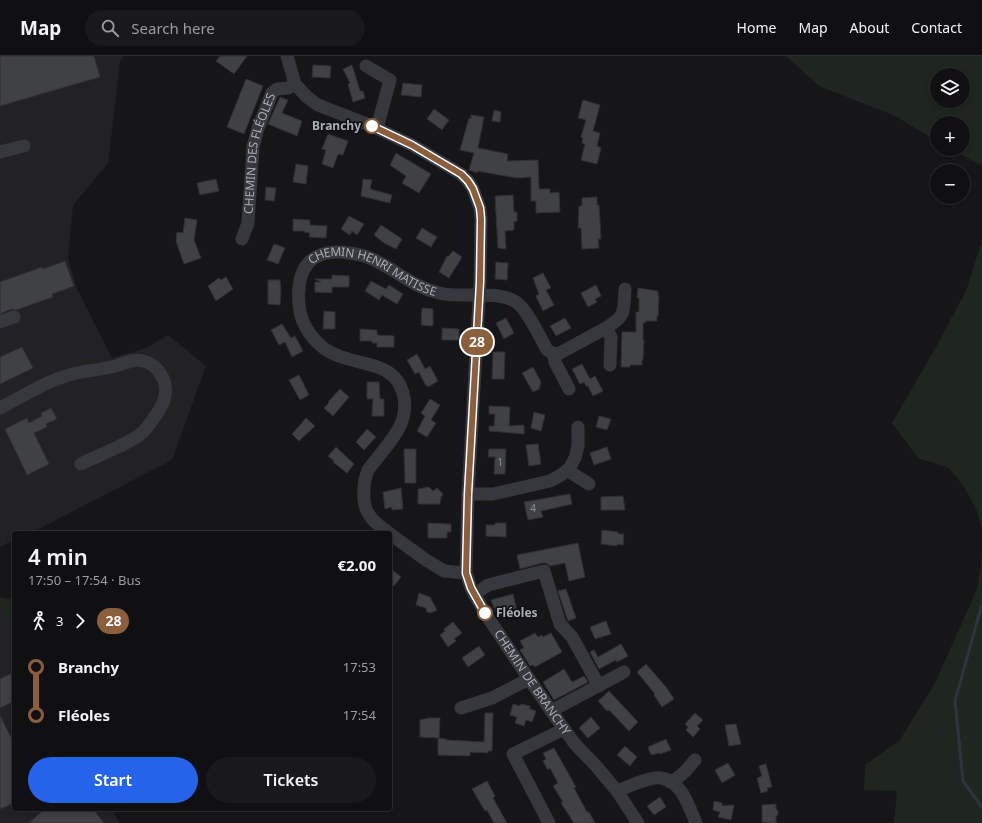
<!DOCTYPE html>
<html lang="en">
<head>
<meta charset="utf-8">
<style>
	body { margin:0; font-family:"Noto Sans",sans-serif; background:#19191b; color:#f1f3f6; height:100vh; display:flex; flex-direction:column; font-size:15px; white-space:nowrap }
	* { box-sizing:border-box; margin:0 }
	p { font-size:13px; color:#9c9d9f }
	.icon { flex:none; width:22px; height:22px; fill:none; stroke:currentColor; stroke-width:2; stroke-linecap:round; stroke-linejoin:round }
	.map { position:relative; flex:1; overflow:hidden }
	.details { position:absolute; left:12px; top:475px; width:380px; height:280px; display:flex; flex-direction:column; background:#101012; border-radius:4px; box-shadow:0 2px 6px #0003,0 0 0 1px #303032 }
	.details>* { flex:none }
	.badge { padding:0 8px; border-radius:13px; font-size:14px; line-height:26px }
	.fabs { position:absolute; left:930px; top:12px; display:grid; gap:8px }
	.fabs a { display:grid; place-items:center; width:40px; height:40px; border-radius:50%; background:#101012; box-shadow:0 2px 6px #0003,0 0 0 1px #303032; font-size:20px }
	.map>.badge { position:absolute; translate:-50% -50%; box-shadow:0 0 0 2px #fff }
	.legs { display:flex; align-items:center; gap:6px; height:44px; padding:0 16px; font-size:13px }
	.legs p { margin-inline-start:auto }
	.head { display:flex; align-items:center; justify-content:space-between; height:68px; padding:0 16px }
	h1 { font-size:22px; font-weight:600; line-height:30px }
	.action { display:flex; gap:8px; margin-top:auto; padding:8px 16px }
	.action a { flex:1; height:46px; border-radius:24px; background:#2563eb; color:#fff; font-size:16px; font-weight:600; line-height:46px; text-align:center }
	.action a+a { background:#19191b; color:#f1f3f6 }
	ul { padding:0 16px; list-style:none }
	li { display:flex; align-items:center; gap:14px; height:48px; font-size:15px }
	li i { display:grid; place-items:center; width:6px; height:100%; margin:0 5px; background:currentColor }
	li i::after { content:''; width:10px; height:10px; margin:-5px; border:3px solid; border-radius:50%; background:#101012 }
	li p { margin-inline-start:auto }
	li:first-child i { background:linear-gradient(#0000 50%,currentColor 0) }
	li:last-child i { background:linear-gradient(currentColor 50%,#0000 0) }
	header { display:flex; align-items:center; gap:24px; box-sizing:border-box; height:56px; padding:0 20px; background:#101012; border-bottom:1px solid #303032 }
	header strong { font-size:19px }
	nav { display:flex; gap:22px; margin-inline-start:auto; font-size:14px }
	.search { width:280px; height:36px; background:#19191b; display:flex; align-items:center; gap:10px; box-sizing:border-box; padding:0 14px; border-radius:22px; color:#9c9d9f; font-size:15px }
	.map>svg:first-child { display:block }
	.built { fill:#222225 }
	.green { fill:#1e261f; fill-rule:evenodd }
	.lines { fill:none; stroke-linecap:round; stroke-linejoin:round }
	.stream { stroke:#2c353c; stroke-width:3 }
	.building { fill:#404145; stroke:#303034 }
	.minor { stroke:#37383d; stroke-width:13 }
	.line-1-casing { stroke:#fff; stroke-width:9 }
	.line-1 { stroke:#8b5e3c; stroke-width:6 }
	.stop-1-dot { fill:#fff; stroke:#8b5e3c; stroke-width:2 }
	.labels { text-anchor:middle; stroke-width:3.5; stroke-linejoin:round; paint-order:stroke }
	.number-label { font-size:10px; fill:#8e929b }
	.stop-label { font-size:12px; font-weight:bold; fill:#a8adb8; stroke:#111113; text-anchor:end }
	.street-label { font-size:12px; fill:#a8adb8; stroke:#111113 }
</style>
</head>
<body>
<header>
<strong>Map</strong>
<div class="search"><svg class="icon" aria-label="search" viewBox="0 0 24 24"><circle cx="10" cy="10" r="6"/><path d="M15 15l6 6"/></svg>Search here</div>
<nav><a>Home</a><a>Map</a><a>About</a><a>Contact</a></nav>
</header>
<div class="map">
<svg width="982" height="767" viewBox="0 0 982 767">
	<rect width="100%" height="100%" fill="#161618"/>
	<path class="built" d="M 0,0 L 124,0 L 120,5 L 108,107 L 73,149 L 68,202 L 77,233 L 112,302 L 146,292 L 168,279 L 206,310 L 172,404 L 31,477 L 14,477 L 14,484 L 0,491 Z
		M 0,552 L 14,578 L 14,753 L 112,753 L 119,767 L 0,767 Z"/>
	<path class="green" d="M 786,0 L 982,0 L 982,110 L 951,93 L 963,93 L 963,67 L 937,67 L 937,85 L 895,60 L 819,30 ZM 937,19 L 963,19 L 963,45 L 937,45 Z
		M 982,184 L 982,472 L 977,455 L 965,432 L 949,412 L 918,402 L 892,367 L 937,289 L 966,235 Z
		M 982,500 L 982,767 L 894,767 L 897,735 L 864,734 L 865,709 L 900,684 L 935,627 L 978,531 Z
		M 0,541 L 14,544 L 14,578 L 0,552 Z"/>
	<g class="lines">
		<path class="stream" d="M 982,548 L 955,645 L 963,725 L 982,751"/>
	</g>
	<path class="building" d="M 0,0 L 94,0 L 100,21 L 0,50 Z
		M 220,0 L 247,0 L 234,18 L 216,5 Z
		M 313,9 L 331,10 L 330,22 L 312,21 Z
		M 352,9 L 360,35 L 363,35 L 365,42 L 353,46 L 348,28 L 350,27 L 343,13 Z
		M 246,23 L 263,30 L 244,78 L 227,71 Z
		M 403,27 L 422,29 L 421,41 L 401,39 Z
		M 280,41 L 288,44 L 282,57 L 302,65 L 297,80 L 268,68 Z
		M 583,44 L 600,49 L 593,75 L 600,77 L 597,90 L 601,92 L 597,108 L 581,104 L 585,88 L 582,87 L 583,82 L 581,81 L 586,64 L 578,62 Z
		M 434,53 L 449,64 L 442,74 L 427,63 Z
		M 494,54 L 501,56 L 500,66 L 492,65 Z
		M 471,59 L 484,61 L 478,92 L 508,98 L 507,105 L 538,104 L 539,133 L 550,133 L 550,137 L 559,136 L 560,156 L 536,157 L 536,145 L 531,145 L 531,121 L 517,122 L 477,115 L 477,117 L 469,114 L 474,97 L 460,94 L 469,62 L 471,63 Z
		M 328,78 L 348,85 L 343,99 L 338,98 L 333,112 L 322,108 L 326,94 L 322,93 Z
		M 396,97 L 431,118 L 419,137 L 402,127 L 406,120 L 390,109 Z
		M 296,108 L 308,110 L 306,128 L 293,126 Z
		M 216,123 L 219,135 L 200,139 L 197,127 Z
		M 363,123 L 372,124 L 370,133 L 392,139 L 390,147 L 361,140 Z
		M 266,131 L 276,132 L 274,145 L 265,144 Z
		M 513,139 L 514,156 L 517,156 L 517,165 L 514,166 L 514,174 L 505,175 L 506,193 L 498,192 L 495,140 Z
		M 597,141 L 597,149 L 599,149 L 601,183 L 598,183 L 599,192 L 582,193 L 581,172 L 578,172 L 579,150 L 582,150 L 582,142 Z
		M 349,160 L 364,168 L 357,179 L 352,175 L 350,179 L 341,173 Z
		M 185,162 L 197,164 L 194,184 L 201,202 L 184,208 L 176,185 L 177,176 L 183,177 Z
		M 293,163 L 310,164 L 310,169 L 327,170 L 326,182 L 309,181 L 310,177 L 304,176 L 305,175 L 293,175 Z
		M 381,169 L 402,183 L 396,193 L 384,187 L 374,179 Z
		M 422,172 L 437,181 L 431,191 L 416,182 Z
		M 274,188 L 285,192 L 278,208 L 267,204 Z
		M 453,195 L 462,201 L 449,222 L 439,216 L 447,200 L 448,201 Z
		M 65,205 L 74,230 L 52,238 L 53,241 L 16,254 L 11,253 L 0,258 L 0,226 L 42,211 L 43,213 Z
		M 496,206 L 508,207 L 507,224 L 495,223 Z
		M 543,217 L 551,232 L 546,234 L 554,249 L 543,255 L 536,240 L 539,238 L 533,222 Z
		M 332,219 L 349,220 L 349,231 L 332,231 L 332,237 L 315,236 L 315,226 L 321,226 L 315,223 L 332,223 Z
		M 226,221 L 233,233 L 216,245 L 208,230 L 219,222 L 221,224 Z
		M 268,224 L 280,224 L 281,237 L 280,249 L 268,248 Z
		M 371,225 L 386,233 L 389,229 L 403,238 L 397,248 L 382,239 L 379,244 L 365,235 Z
		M 596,229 L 601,240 L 595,243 L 597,246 L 588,251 L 581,237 Z
		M 638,232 L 658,235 L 658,240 L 659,240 L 658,260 L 657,260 L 657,265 L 646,265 L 645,267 L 643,267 L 643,284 L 644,284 L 643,304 L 642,304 L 642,309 L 630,309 L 630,311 L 621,311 L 622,276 L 636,276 L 636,256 L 639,256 L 639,242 L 637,242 Z
		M 422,252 L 433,253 L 433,270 L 421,269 Z
		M 324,255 L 335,256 L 335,273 L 323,273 Z
		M 506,262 L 514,277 L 504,283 L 496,267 Z
		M 565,262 L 571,272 L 556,280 L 550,270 Z
		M 282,268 L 291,282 L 295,280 L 303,295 L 292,301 L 285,286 L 279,289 L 271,274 Z
		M 442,272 L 459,273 L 459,284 L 442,284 Z
		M 360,273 L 377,274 L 377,279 L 394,280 L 394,291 L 377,291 L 377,287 L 372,287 L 372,285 L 360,285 Z
		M 22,291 L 33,312 L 0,328 L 0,301 Z
		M 493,296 L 505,296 L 504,323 L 492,323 Z
		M 417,298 L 425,313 L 430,310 L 438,325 L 428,331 L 427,329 L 426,330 L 419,316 L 415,318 L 407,304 Z
		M 582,308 L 590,323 L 595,320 L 603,335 L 593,340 L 588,330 L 586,330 L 584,326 L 580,328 L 572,313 Z
		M 533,311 L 541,326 L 539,333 L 533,336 L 522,317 Z
		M 299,319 L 309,339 L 300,344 L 289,324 Z
		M 367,326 L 379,326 L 380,343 L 384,343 L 384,360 L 372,360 L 373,343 L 367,343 Z
		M 340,333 L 349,341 L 333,360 L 324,352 L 329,347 L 328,346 Z
		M 430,343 L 440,349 L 431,364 L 436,367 L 427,381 L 417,375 L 425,360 L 421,357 Z
		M 489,350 L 510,351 L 509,370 L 524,369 L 524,378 L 489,375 L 489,370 L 494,370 L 495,358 L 489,358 Z
		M 51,352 L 57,363 L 46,368 L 47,371 L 34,377 L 49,408 L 27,419 L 5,373 L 27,362 L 29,367 L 42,360 L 41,357 Z
		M 534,356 L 545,359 L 541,375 L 531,372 Z
		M 599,360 L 611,363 L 607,374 L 596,371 Z
		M 306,362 L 315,370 L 299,385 L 292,378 Z
		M 367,373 L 376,381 L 364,394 L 356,386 Z
		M 538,388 L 541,408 L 529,410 L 526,389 Z
		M 336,391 L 354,408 L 347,417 L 333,406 L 334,405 L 328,400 Z
		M 607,391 L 611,403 L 594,409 L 590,397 Z
		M 404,393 L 416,393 L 416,427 L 405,427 Z
		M 489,393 L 506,393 L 505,418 L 494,418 L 495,401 L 488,401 Z
		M 429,431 L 433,435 L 437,432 L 443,438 L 441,441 L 440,448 L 418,448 L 418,433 Z
		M 401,432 L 403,453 L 392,454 L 392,451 L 385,453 L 383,436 Z
		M 570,438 L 572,448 L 541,455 L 543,461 L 528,464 L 524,446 Z
		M 623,440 L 625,454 L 601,454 L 601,441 Z
		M 428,467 L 451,468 L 451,476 L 447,476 L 447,482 L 428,482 Z
		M 495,467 L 506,467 L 506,481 L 486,480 L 486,469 L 495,469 Z
		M 602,474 L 618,476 L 618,478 L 624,478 L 623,489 L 617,488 L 617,490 L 601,488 Z
		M 578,487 L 585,521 L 569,525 L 565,507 L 550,510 L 546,507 L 542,507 L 520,513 L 517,499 Z
		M 390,512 L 401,521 L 394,530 L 390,527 Z
		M 566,533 L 576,562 L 568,565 L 558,535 Z
		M 419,537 L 430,541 L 437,554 L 431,557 L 427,556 L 426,552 L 416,549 Z
		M 513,538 L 517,555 L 497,560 L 491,544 Z
		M 606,565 L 611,578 L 595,583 L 590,571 Z
		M 453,566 L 462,577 L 454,583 L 456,585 L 448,591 L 440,579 L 445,575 L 444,573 Z
		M 535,577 L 538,581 L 542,579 L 543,581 L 551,577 L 562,596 L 535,611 L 533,609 L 530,610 L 520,594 L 524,592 L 520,585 Z
		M 621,588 L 628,600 L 617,606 L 616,604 L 599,613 L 590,596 L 594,594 L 598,601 Z
		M 479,590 L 485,599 L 468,611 L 462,602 Z
		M 646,608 L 666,631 L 674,643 L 662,651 L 654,639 L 655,638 L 637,616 Z
		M 564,613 L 572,626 L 584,620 L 588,626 L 554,644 L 543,626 Z
		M 14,616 L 14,645 L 0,652 L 0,623 Z
		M 609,635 L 638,666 L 629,675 L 609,654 L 607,655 L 598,645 Z
		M 513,648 L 520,650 L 521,648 L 530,650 L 530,653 L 536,655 L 532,666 L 526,664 L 524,670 L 515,667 L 517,661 L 510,659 Z
		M 485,657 L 493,657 L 492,695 L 488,695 L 488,697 L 470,696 L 470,700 L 438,699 L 438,682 L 446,683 L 446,684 L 484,686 Z
		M 695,657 L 703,664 L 697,670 L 700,673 L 693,681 L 686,674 L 688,671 L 685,668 Z
		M 0,659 L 14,688 L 14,747 L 0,753 Z
		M 591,661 L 600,672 L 588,682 L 579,672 Z
		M 429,662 L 440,662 L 439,682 L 420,681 L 420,664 Z
		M 736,668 L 741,688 L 729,690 L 725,669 Z
		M 666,683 L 671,694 L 660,698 L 659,697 L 651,699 L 648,691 Z
		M 625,690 L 637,701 L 630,710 L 617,699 Z
		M 554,692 L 576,731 L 574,732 L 587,756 L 589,756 L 595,767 L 574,767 L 561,747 L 563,746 L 553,730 L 558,727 L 550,712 L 548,714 L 543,705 L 546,703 L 543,697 Z
		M 728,707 L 735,719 L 722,727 L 715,714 Z
		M 766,708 L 772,731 L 767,732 L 768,735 L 761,737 L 757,722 L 762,720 L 759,710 Z
		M 487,725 L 495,740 L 493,742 L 507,767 L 494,767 L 487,754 L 485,755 L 472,733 Z
		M 660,741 L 666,751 L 654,759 L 647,750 Z
		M 714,745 L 722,747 L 722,750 L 734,749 L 731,764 L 718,761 L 720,756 L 713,754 Z
		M 776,748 L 776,753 L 778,755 L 778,758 L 776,761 L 776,767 L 762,766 L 762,749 Z
		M 45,753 L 93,753 L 104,767 L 29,767 Z"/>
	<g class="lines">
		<g class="minor">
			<path id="s1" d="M 287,0 L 295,28 L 307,41 L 318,49 L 372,70 L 412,89 L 461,118 L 468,125 L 473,133 L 480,152 L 481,163 L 480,226 L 468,438 L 466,517 L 471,532 L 485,557 L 529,623 L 564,673 L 575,688 L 597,711 L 617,735 L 638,767"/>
			<path d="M 366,10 L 390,24 L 377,72"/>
			<path d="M 0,96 L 24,90"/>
			<path id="s2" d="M 242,183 L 248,167 L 253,91 L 258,72 L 272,37 L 277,33 L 288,32 L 295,28"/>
			<path d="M 0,266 L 14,261"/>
			<path d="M 553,297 L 555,306 L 569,333"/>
			<path d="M 610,309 L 611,281 L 606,272 C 627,259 623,257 625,233"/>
			<path d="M 0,352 C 23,340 47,325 72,318 C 84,315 98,314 111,311 C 122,309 132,302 143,305 C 153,307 161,316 164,325 C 168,336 164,347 158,356 C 153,363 149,370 143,376 C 130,388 98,399 81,408"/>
			<path d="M 567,414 L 589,428"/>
			<path d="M 468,438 L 493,438 L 550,425 L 561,419 L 569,413 L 575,402 L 578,390 L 578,371"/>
			<path id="s3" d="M 389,477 C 383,472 374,467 370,460 C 361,449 363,426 368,414 C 377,402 394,383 400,370 C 410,348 404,321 380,312 C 367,307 352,305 339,300 C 318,293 300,271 299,248 C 296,213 310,191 349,197 C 356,198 365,199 372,203 C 397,214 410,230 439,237 C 462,243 495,233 516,246 C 527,253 540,281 547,294 L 553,297 L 558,298 L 606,272"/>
			<path d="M 390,478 L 426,504 L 444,515 L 466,517"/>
			<path d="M 474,539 L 488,529 L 544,515 L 560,568 L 572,581 L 599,630"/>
			<path d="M 461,652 L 492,642 L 529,623"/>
			<path d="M 551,655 L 624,616"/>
			<path d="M 670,726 C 682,721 687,713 695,704"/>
			<path d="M 617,735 C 628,731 650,720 661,722 C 682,725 689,751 696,767"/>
			<path d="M 549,767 L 513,698 L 564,673"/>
		</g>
	</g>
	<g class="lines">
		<defs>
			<path id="line-1" d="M 372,70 L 412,89 L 461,118 L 468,125 L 473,133 L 480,152 L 481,163 L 480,226 L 468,438 L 466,517 L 471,532 L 485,557"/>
		</defs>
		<use href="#line-1" class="line-1-casing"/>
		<use href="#line-1" class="line-1"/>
	</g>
	<g class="stop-1-dot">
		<circle cx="372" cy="70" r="7"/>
		<circle cx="485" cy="557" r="7"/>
	</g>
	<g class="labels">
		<g class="number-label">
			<text x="500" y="410">1</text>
			<text x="533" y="456">4</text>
		</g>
		<g class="stop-label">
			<text x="361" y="74">Branchy</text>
			<text x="496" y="561" text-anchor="start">Fléoles</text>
		</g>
		<g class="street-label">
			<text dy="4" stroke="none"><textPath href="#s2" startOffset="88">CHEMIN DES FLÉOLES</textPath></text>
			<text dy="4" stroke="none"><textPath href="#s3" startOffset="423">CHEMIN HENRI MATISSE</textPath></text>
			<text dy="4" stroke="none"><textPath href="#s1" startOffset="753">CHEMIN DE BRANCHY</textPath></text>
		</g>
	</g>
</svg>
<div class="fabs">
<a><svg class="icon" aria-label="layers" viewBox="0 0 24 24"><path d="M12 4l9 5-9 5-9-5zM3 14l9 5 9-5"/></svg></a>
<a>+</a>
<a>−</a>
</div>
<b class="badge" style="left:477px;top:286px;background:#8b5e3c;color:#fff">28</b>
<section class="details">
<div class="head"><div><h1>4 min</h1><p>17:50 – 17:54 · Bus</p></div><b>€2.00</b></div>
<div class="legs"><svg class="icon" aria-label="walk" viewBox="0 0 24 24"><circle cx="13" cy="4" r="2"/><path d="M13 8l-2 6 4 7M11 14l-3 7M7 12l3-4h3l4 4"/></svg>3<svg class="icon" aria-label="forward" viewBox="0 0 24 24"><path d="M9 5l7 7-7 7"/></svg><b class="badge" style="background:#8b5e3c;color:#fff">28</b></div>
<ul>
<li><i style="color:#8b5e3c"></i><b>Branchy</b><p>17:53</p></li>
<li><i style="color:#8b5e3c"></i><b>Fléoles</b><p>17:54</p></li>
</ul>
<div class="action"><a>Start</a><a>Tickets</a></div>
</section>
</div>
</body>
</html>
